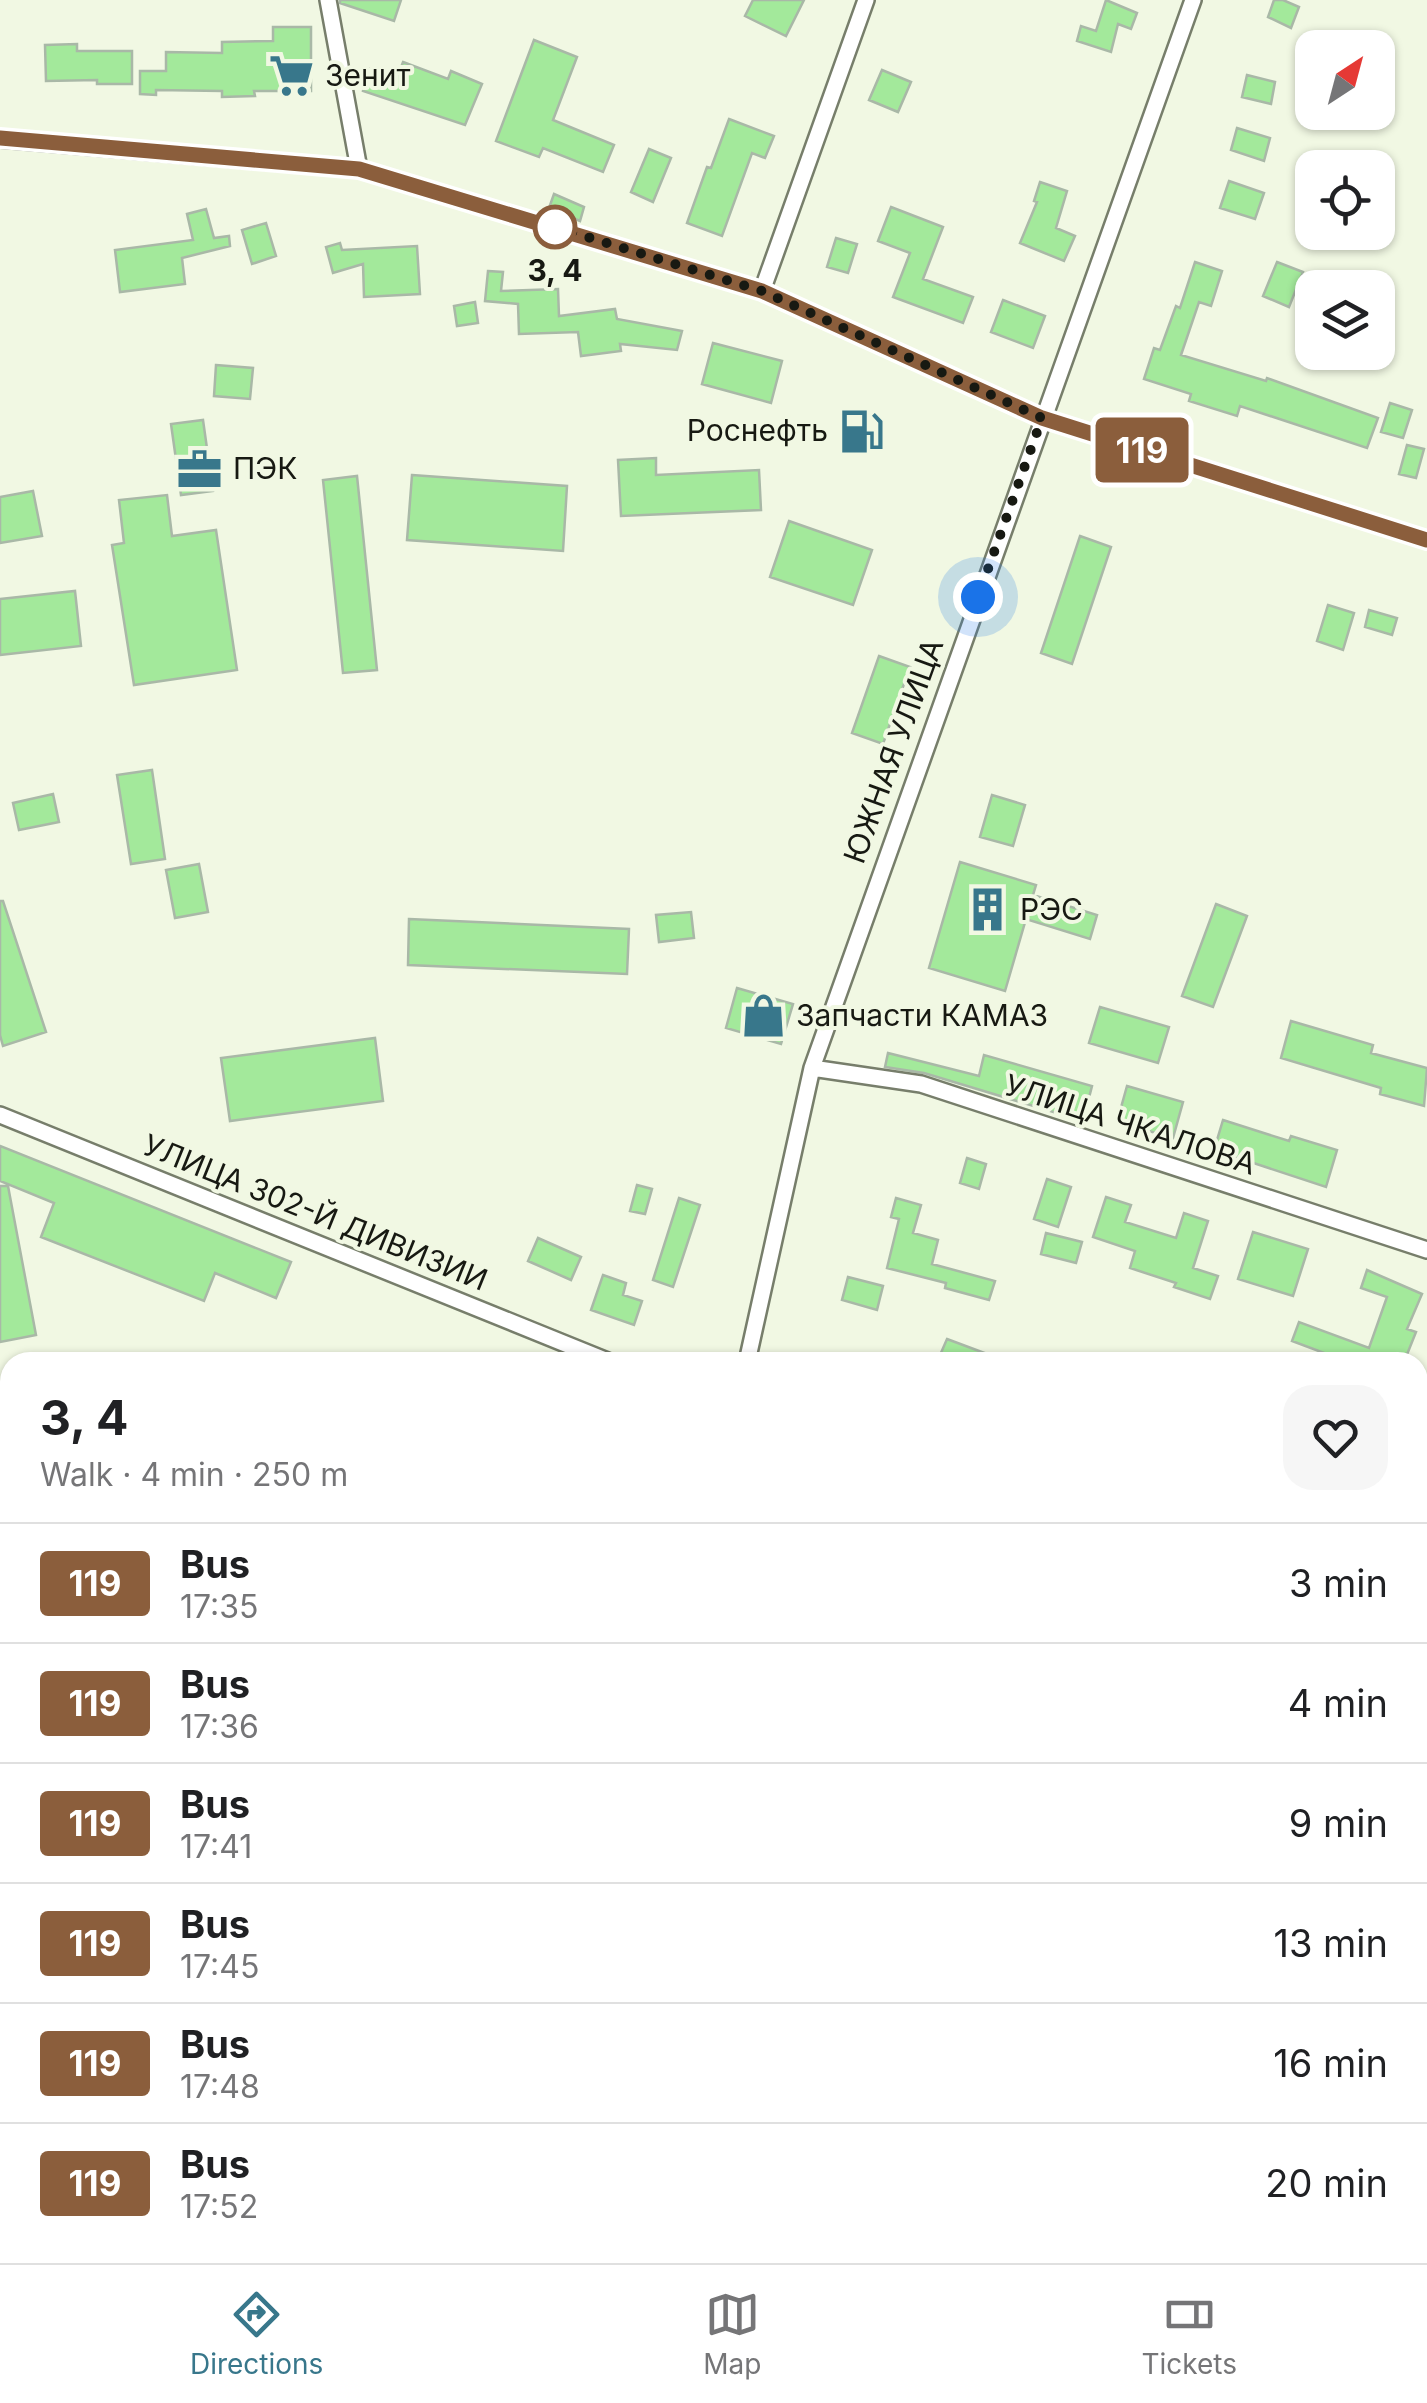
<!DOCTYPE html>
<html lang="en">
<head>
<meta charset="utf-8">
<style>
	body { margin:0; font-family:Inter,sans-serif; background:#f6f6f6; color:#202124; height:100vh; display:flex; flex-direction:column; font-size:38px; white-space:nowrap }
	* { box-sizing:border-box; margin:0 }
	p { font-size:32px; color:#757577 }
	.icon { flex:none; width:55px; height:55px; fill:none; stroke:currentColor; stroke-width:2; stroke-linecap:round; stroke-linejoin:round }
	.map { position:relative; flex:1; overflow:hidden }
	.drawer { position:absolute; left:0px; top:1352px; width:1428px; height:912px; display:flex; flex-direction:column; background:#fff; border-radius:30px 30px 0 0; box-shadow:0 2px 8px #0004 }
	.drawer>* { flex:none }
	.badge { padding:0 20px; border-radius:8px; font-size:35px; line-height:65px }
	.needle { width:65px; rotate:36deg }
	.buttons { position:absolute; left:1295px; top:30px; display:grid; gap:20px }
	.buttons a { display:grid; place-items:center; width:100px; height:100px; border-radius:20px; background:#fff; box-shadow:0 2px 8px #0004; font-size:50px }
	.you { position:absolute; width:50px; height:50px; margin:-25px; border:8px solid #fff; border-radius:50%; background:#1a73e8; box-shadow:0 0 0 15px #1a73e833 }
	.map>.badge { position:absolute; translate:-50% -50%; box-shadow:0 0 0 5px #fff }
	.round { display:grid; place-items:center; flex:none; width:105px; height:105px; border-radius:30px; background:#f6f6f6 }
	.summary { display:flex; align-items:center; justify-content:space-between; height:170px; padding:0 40px }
	h1 { font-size:48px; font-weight:700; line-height:75px }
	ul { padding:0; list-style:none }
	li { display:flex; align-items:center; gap:30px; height:120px; padding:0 40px; border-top:2px solid #e0e0e0 }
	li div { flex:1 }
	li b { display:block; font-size:38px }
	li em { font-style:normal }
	li .badge { min-width:110px; font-weight:700; text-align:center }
	.menu { display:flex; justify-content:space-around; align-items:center; height:140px; border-top:2px solid #e0e0e0; background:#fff; font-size:28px; color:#757577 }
	.menu a { display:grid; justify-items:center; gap:5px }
	.menu .active { color:#38778b }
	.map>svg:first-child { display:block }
	.building { fill:#a3e99b; stroke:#a9b8a7; stroke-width:2.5 }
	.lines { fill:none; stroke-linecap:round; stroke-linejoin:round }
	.street-casing { stroke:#777e6b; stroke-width:20 }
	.primary-casing { stroke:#777e6b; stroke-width:30 }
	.street { stroke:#fff; stroke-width:15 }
	.primary { stroke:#fff; stroke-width:25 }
	.line-casing { stroke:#fff; stroke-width:22 }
	.line { stroke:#8b5e3c; stroke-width:15 }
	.walk { stroke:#171912; stroke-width:10; stroke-dasharray:0 18 }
	.stop-dot { fill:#fff; stroke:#8b5e3c; stroke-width:5 }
	.labels { text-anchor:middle; stroke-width:8; stroke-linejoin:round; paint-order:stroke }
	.poi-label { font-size:30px; fill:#171912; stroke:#f1f8e3; text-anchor:start }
	.stop-label { font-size:30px; font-weight:bold; fill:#171912; stroke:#f1f8e3 }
	.street-label { font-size:30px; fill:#171912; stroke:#f1f8e3 }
</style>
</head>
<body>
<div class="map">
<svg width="1427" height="2263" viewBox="0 0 1427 2263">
	<rect width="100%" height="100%" fill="#f1f8e3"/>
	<path class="building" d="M 340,0 L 401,0 L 394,21 L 340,3 Z
		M 753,0 L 804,0 L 786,36 L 745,16 Z
		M 1106,0 L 1137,13 L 1131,29 L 1118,24 L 1111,52 L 1077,41 L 1081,26 L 1096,31 Z
		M 1274,0 L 1283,0 L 1299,7 L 1291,28 L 1268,17 Z
		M 273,27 L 311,27 L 311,91 L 254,91 L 255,96 L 222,97 L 222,91 L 156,90 L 156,95 L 140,94 L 140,71 L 166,71 L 166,52 L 222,53 L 222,42 L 273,41 Z
		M 534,40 L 577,57 L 553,120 L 614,145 L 603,172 L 543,148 L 539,157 L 496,141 Z
		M 77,44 L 77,51 L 132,51 L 132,84 L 97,84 L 97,80 L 46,81 L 45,45 Z
		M 403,62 L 448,79 L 451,71 L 482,84 L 465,125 L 363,91 L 368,68 L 398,75 Z
		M 882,70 L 911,82 L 898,112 L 869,100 Z
		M 1247,75 L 1275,82 L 1271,104 L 1242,97 Z
		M 729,119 L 774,136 L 765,158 L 752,153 L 722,236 L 687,223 L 707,167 L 711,168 Z
		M 1237,128 L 1270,138 L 1264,161 L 1231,150 Z
		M 649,149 L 671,158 L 653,202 L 631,192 Z
		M 1229,181 L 1264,193 L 1255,219 L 1220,208 Z
		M 1040,182 L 1067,191 L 1056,228 L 1075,236 L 1064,261 L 1020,243 L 1037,202 L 1034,201 Z
		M 554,194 L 584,207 L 580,221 L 549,208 Z
		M 891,207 L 943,227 L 923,279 L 973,297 L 963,323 L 893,297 L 910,253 L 878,241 Z
		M 206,209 L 214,238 L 229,236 L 230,246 L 182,258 L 185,284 L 120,292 L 115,250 L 193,240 L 187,214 Z
		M 266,223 L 276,256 L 252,264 L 242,230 Z
		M 836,238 L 857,244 L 848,273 L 827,267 Z
		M 340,243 L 342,250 L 417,246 L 420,294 L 364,297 L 363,264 L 333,273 L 326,247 Z
		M 1195,262 L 1222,271 L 1211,306 L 1199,302 L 1181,355 L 1266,381 L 1267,378 L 1378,418 L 1367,448 L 1240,406 L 1237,416 L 1189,401 L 1191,394 L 1144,379 L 1154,348 L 1160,350 L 1176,306 L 1180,308 Z
		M 1277,262 L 1303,272 L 1289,307 L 1263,296 Z
		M 488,271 L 503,272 L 501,291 L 558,289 L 559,316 L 615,309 L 617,319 L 682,331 L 677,350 L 620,344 L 621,351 L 581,356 L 578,332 L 519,334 L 518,304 L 485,301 Z
		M 1003,300 L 1045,316 L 1033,348 L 991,332 Z
		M 475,302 L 478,323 L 457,326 L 454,306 Z
		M 713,343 L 782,361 L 771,403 L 702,384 Z
		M 216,365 L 253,368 L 250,399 L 214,396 Z
		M 1390,403 L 1412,410 L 1403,438 L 1381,432 Z
		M 203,420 L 213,491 L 181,495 L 171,424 Z
		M 1407,445 L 1424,449 L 1416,478 L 1399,474 Z
		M 656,458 L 656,475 L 759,470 L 761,510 L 621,516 L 618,460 Z
		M 412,475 L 567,486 L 563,551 L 407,540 Z
		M 357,476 L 377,670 L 343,673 L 323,480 Z
		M 33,491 L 42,536 L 0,543 L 0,497 Z
		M 167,495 L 172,536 L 216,530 L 237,670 L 134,685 L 112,545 L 124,543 L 119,500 Z
		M 789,521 L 872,550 L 853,605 L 770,577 Z
		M 1080,536 L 1111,547 L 1072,664 L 1041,653 Z
		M 75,591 L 81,646 L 0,655 L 0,599 Z
		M 1328,605 L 1354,613 L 1343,650 L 1317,641 Z
		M 1369,610 L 1397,618 L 1392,635 L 1365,627 Z
		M 879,656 L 910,667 L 883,744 L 852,733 Z
		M 152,770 L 165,859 L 131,864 L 117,775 Z
		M 53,794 L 59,822 L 19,830 L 13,803 Z
		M 992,795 L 1025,805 L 1013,846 L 980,837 Z
		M 960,862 L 1036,885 L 1033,895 L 1097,915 L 1090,939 L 1026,919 L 1005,991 L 929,968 Z
		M 199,864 L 208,912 L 175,918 L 166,870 Z
		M 0,901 L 3,901 L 46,1032 L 3,1046 L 0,1035 Z
		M 1216,904 L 1247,916 L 1213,1007 L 1182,996 Z
		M 691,912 L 694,938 L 659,942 L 656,915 Z
		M 409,919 L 629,929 L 627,974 L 408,965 Z
		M 737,988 L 793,1004 L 781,1044 L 726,1028 Z
		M 1100,1007 L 1169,1027 L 1158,1063 L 1089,1043 Z
		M 1291,1021 L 1373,1045 L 1371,1053 L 1427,1068 L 1424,1106 L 1380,1094 L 1381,1088 L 1281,1058 Z
		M 375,1038 L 383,1101 L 230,1121 L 221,1058 Z
		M 888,1053 L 979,1076 L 984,1055 L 1092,1086 L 1083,1121 L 924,1073 L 885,1067 Z
		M 1127,1086 L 1183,1102 L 1173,1138 L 1117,1122 Z
		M 1223,1120 L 1289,1141 L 1291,1136 L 1337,1150 L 1326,1187 L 1214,1150 Z
		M 0,1146 L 291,1262 L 276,1298 L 215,1273 L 204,1301 L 41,1237 L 54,1203 L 0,1181 Z
		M 967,1158 L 986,1164 L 979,1189 L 960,1183 Z
		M 1047,1179 L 1071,1187 L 1058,1227 L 1034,1219 Z
		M 637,1185 L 652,1189 L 645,1214 L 630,1211 Z
		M 0,1186 L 8,1186 L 36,1335 L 0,1342 Z
		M 1106,1197 L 1131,1205 L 1125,1222 L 1176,1238 L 1184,1213 L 1208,1221 L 1193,1268 L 1218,1276 L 1210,1299 L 1174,1287 L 1176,1283 L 1130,1268 L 1135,1251 L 1093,1237 Z
		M 679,1198 L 700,1205 L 673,1287 L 653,1280 Z
		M 896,1198 L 921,1205 L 913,1233 L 938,1240 L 932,1264 L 995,1281 L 989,1300 L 945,1288 L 946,1283 L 887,1268 L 899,1219 L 891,1217 Z
		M 1253,1232 L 1308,1249 L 1293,1296 L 1238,1279 Z
		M 1046,1233 L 1082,1242 L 1076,1263 L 1041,1254 Z
		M 538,1238 L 581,1257 L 571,1280 L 528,1261 Z
		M 1367,1270 L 1422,1294 L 1407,1329 L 1416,1332 L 1404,1362 L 1348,1362 L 1292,1341 L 1299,1322 L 1369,1348 L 1387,1297 L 1361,1288 Z
		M 603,1275 L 626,1283 L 623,1295 L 642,1301 L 634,1325 L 591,1310 Z
		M 848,1277 L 883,1286 L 877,1310 L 842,1300 Z
		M 947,1339 L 1006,1361 L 1005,1362 L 937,1362 Z"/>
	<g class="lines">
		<defs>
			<path id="street" d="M 328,0 L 359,169
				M 0,139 L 359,169 L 762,291 L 1042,418 L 1427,540
				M 762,291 L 866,0
				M 812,1068 L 921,1084 L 1427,1250
				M 0,1115 L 610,1362
				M 747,1362 L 812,1068 L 1193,0
				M 1418,1529 L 1427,1500
				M 1418,1687 L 1427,1691
				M 1323,2255 L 1328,2263"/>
			<path id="primary" d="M 1418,2237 L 1427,2231
				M 1376,2263 L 1389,2255"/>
		</defs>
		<use href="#street" class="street-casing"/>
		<use href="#primary" class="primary-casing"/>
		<use href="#street" class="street"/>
		<use href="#primary" class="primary"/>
	</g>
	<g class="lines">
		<defs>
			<path id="line" d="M 0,138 L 359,169 L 762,291 L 1042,418 L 1427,540"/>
		</defs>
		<use href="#line" class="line-casing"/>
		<use href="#line" class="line"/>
		<path class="walk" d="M 555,227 L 762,291 L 1042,418 L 978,597"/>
	</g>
	<defs>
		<symbol id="supermarket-bare" viewBox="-9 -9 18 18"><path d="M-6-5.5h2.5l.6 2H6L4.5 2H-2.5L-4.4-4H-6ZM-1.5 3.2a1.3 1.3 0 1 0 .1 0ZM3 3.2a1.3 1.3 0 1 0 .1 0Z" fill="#38778b" stroke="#f1f8e3" stroke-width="2.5" paint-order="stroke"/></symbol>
		<symbol id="fuel-bare" viewBox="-9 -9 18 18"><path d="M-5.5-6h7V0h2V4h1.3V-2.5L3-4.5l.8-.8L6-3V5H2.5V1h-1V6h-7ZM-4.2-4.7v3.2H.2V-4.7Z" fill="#38778b" stroke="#f1f8e3" stroke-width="2.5" paint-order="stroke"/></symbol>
		<symbol id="office-bare" viewBox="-9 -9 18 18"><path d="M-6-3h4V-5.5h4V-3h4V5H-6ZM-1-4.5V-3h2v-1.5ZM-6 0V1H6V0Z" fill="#38778b" stroke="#f1f8e3" stroke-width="2.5" paint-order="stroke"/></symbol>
		<symbol id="building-bare" viewBox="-9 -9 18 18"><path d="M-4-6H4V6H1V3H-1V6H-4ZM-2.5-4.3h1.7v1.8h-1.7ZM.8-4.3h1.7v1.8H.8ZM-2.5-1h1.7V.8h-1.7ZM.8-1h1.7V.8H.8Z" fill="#38778b" stroke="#f1f8e3" stroke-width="2.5" paint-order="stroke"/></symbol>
		<symbol id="shop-bare" viewBox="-9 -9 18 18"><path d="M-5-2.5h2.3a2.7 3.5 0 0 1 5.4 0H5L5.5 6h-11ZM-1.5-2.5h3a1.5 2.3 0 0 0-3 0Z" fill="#38778b" stroke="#f1f8e3" stroke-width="2.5" paint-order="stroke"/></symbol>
	</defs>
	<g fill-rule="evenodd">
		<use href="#supermarket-bare" x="260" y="44" width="63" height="63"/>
		<use href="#fuel-bare" x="830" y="400" width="63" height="63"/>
		<use href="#office-bare" x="168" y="438" width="63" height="63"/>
		<use href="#building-bare" x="956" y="878" width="63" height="63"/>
		<use href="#shop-bare" x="732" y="984" width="63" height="63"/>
	</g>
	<circle class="stop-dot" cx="555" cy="227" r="20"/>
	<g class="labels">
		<g class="poi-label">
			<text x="325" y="86">Зенит</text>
			<text x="828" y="441" text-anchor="end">Роснефть</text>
			<text x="233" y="479">ПЭК</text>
			<text x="1020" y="920">РЭС</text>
			<text x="796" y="1026">Запчасти КАМАЗ</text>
		</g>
		<g class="stop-label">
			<text x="555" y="281">3, 4</text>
		</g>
		<g class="street-label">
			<text transform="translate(894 751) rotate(-70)" y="10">ЮЖНАЯ УЛИЦА</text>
			<text transform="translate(1130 1125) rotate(18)" y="10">УЛИЦА ЧКАЛОВА</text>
			<text transform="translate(315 1213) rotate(22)" y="10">УЛИЦА 302-Й ДИВИЗИИ</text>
		</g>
	</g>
</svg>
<div class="buttons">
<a><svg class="needle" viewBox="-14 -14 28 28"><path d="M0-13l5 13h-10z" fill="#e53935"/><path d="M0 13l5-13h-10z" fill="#757577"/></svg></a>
<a><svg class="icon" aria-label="locate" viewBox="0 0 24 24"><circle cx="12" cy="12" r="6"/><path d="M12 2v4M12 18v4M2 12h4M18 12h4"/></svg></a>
<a><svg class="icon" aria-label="layers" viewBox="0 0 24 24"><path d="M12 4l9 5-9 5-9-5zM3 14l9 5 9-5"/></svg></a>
</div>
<div class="you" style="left:978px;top:597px"></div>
<b class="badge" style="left:1142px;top:450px;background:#8b5e3c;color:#fff">119</b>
<section class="drawer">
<div class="summary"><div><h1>3, 4</h1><p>Walk · 4 min · 250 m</p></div><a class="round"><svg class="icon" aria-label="heart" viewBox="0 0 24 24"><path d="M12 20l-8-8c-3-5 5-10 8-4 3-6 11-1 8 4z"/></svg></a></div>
<ul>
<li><span class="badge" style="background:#8b5e3c;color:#fff">119</span><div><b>Bus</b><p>17:35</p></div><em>3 min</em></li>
<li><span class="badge" style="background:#8b5e3c;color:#fff">119</span><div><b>Bus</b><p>17:36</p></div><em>4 min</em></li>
<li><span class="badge" style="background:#8b5e3c;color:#fff">119</span><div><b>Bus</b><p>17:41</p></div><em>9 min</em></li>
<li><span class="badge" style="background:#8b5e3c;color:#fff">119</span><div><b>Bus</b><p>17:45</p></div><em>13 min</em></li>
<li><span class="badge" style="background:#8b5e3c;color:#fff">119</span><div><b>Bus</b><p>17:48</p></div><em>16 min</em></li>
<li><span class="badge" style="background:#8b5e3c;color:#fff">119</span><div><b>Bus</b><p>17:52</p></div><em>20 min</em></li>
</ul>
</section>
</div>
<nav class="menu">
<a class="active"><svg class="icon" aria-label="directions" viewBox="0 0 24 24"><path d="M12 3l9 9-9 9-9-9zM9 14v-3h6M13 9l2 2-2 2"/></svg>Directions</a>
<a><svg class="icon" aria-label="map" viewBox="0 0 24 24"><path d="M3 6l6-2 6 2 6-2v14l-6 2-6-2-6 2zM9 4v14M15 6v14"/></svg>Map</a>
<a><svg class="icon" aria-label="tickets" viewBox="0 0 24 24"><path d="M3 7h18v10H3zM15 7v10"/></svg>Tickets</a>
</nav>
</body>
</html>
